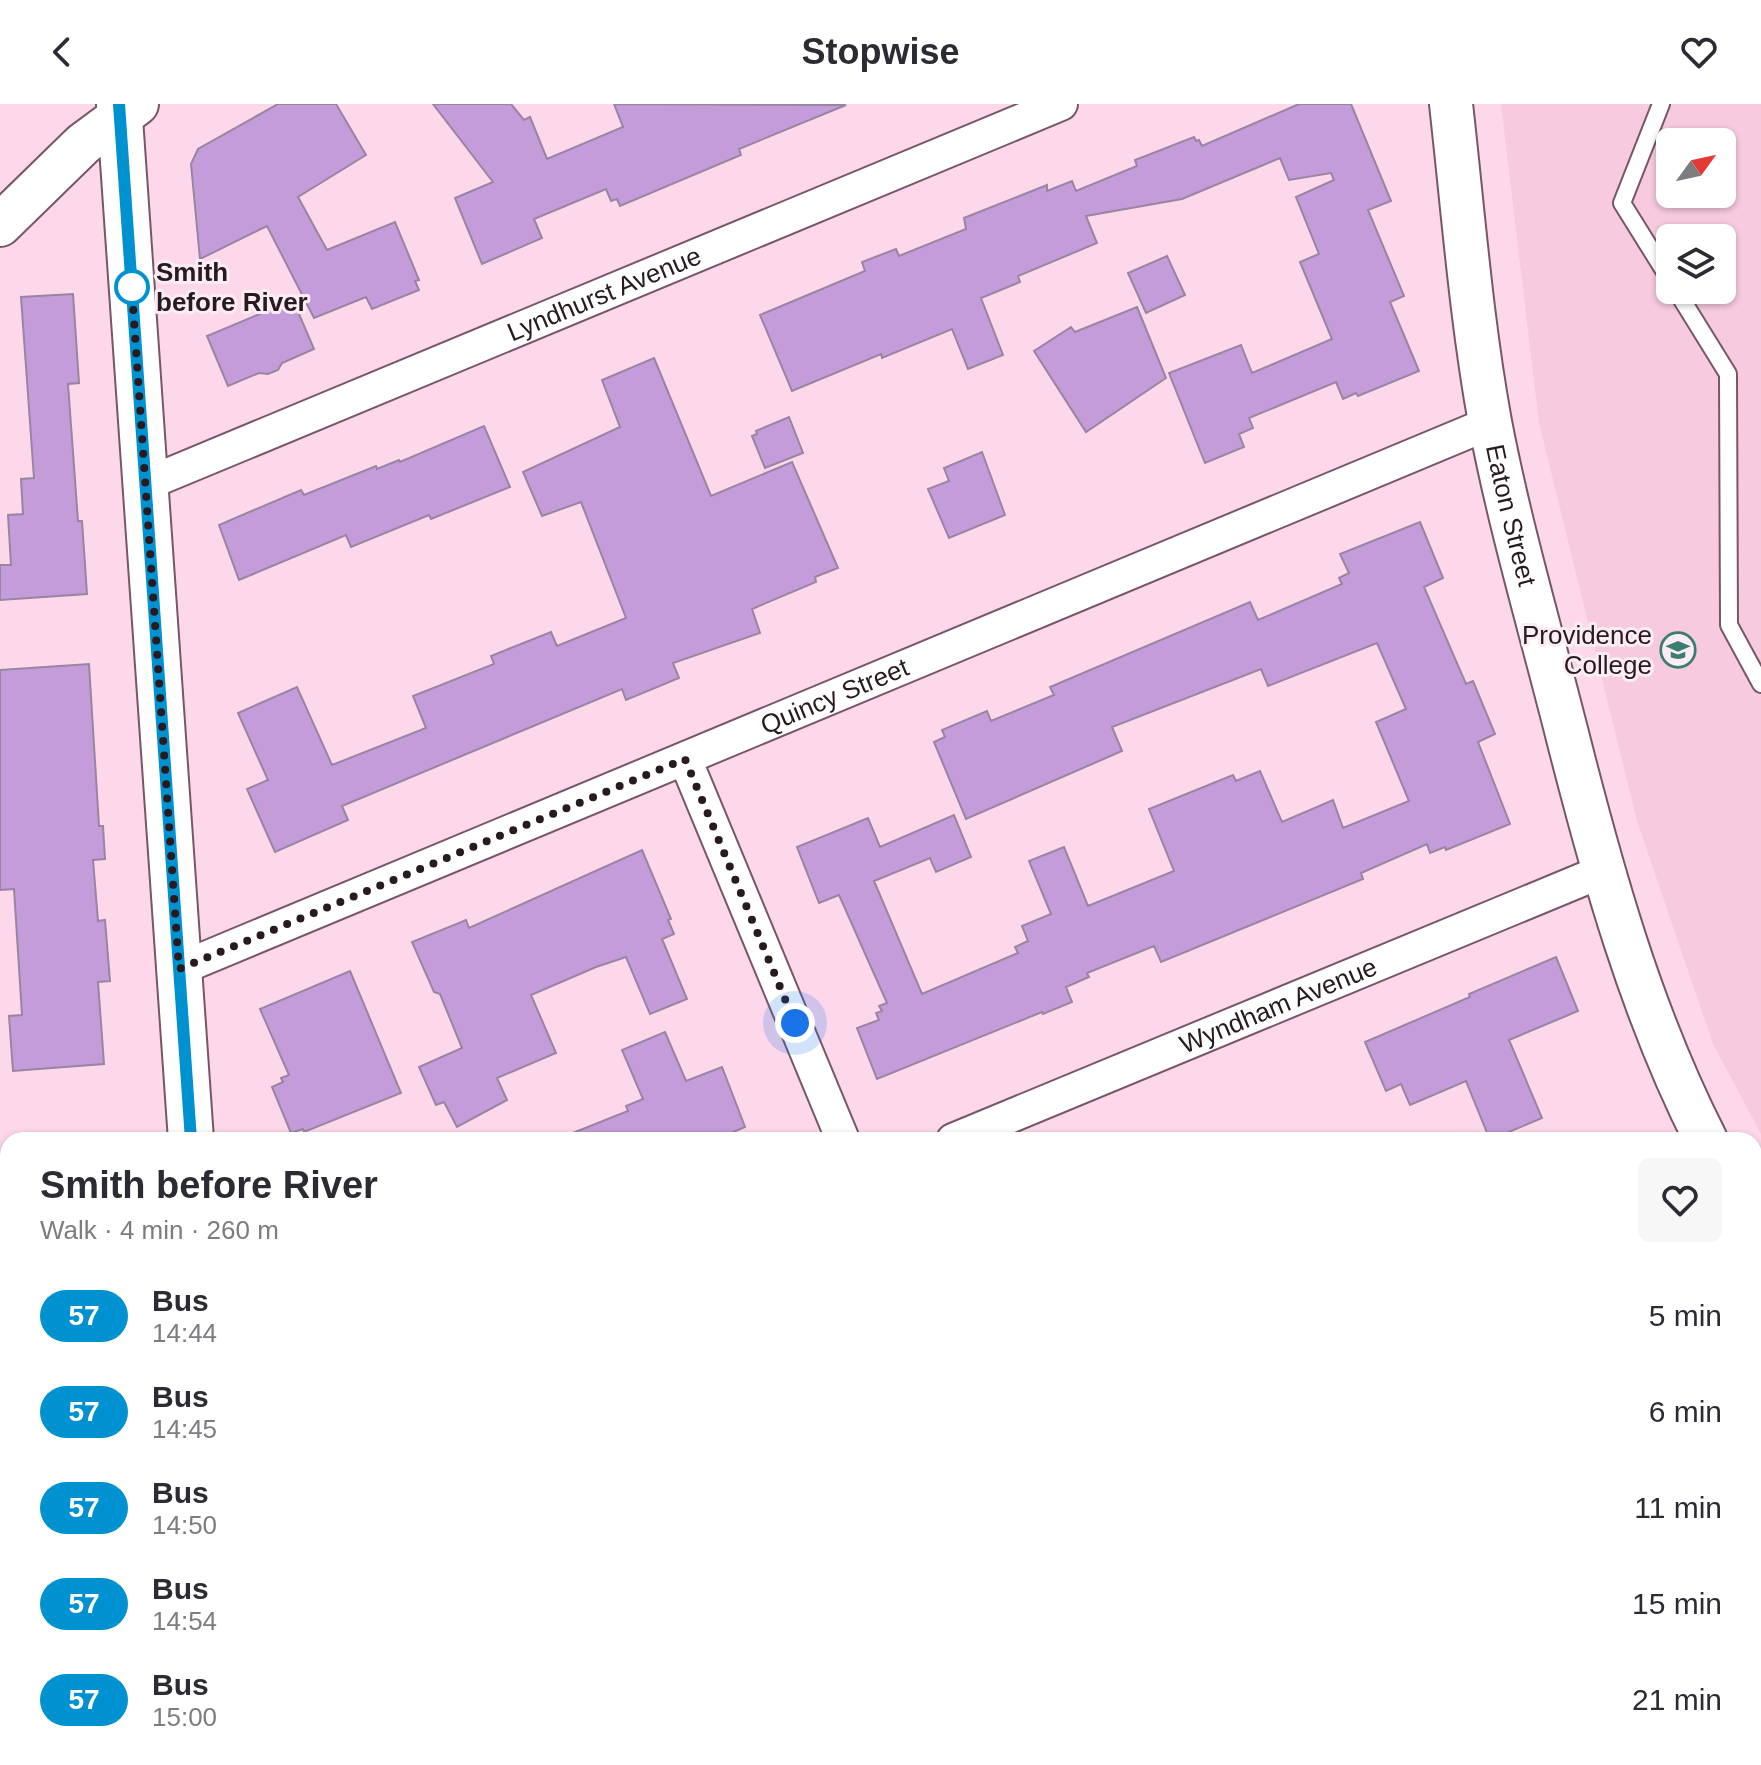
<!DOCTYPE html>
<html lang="en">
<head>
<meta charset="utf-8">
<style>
	body { margin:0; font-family:Helvetica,sans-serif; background:#f7f7f7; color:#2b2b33; height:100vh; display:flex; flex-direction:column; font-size:30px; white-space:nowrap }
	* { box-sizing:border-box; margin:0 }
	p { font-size:26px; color:#7c7c81 }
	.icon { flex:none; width:44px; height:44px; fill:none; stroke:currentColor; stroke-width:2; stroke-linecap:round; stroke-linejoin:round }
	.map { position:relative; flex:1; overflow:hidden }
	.sheet { position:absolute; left:0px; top:1028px; width:1762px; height:634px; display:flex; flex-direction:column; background:#fff; border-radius:24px 24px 0 0; box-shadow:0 2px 6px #0004 }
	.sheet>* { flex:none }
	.badge { padding:0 16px; border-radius:26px; font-size:28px; line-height:52px }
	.needle { width:52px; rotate:57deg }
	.controls { position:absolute; left:1656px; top:24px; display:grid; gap:16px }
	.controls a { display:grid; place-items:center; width:80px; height:80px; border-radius:12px; background:#fff; box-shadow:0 2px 6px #0004; font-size:40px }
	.you { position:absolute; width:40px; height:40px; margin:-20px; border:6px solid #fff; border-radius:50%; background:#1a73e8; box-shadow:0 0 0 12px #1a73e833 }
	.map>.badge { position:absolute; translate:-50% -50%; box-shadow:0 0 0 4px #fff }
	.round { display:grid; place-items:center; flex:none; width:84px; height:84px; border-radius:12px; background:#f7f7f7 }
	.overview { display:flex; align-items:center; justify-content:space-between; height:136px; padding:0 40px }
	h1 { font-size:38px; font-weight:600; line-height:60px }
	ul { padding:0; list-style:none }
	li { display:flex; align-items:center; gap:24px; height:96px; padding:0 40px }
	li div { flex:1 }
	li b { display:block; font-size:30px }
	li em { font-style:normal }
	li .badge { min-width:88px; font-weight:700; text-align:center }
	header { display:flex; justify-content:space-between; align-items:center; height:104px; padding:0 40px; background:#fff; font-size:36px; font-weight:600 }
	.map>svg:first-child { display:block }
	.built { fill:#f7cadf; fill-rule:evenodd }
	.building { fill:#c49cd9; stroke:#9885a2; stroke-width:2 }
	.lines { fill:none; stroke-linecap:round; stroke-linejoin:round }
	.service-casing { stroke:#775767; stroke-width:20 }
	.minor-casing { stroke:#775767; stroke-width:36 }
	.tertiary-casing { stroke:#775767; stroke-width:46 }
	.primary-casing { stroke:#775767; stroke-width:48 }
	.service { stroke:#fff; stroke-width:16 }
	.minor { stroke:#fff; stroke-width:32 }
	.tertiary { stroke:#fff; stroke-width:42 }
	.primary { stroke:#fff; stroke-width:44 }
	.line-casing { stroke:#fff; stroke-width:18 }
	.line { stroke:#0092d0; stroke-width:12 }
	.walk { stroke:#271a21; stroke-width:8; stroke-dasharray:0 14.4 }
	.stop-dot { fill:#fff; stroke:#0092d0; stroke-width:4 }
	.labels { text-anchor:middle; stroke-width:6; stroke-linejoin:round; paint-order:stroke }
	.stop-label { font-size:26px; font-weight:bold; fill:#271a21; stroke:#fcecf3; text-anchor:start }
	.street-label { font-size:26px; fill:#271a21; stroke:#fcecf3 }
	.poi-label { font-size:26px; fill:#271a21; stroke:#fcecf3; text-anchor:end }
</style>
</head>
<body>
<header><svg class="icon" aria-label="back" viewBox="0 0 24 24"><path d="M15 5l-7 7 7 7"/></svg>Stopwise<svg class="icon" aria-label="heart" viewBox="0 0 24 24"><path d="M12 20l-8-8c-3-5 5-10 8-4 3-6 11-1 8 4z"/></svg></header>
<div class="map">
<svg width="1761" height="1661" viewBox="0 0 1761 1661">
	<rect width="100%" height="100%" fill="#fdd8ea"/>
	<path class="built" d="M 1501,0 L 1761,0 L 1761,1030 L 1713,940 L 1637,717 L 1539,319 ZM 1670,38 L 1722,38 L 1722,90 L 1670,90 ZM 1670,134 L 1722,134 L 1722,186 L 1670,186 Z"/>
	<path class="building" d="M 278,0 L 336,0 L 366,51 L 298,93 L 327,146 L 395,118 L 419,176 L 415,177 L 419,186 L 372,205 L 366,193 L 314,214 L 267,122 L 200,155 L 191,60 L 198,45 Z
		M 433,0 L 511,0 L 524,16 L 530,13 L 547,55 L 623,23 L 614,0 L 846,1 L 739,45 L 741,51 L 620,102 L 617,95 L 611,97 L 606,85 L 534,115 L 542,134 L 482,160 L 455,94 L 493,78 Z
		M 1299,0 L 1351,0 L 1391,97 L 1368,106 L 1404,192 L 1390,198 L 1419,267 L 1358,292 L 1356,289 L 1343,295 L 1336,278 L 1249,314 L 1253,324 L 1239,330 L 1244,343 L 1205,359 L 1169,269 L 1241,241 L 1252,269 L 1332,235 L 1300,158 L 1319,150 L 1296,93 L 1334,76 L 1331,69 L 1289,76 L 1280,54 L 1182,95 L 1086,112 L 1097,139 L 1018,172 L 1020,178 L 981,194 L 1003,251 L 968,265 L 952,225 L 882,254 L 881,250 L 792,287 L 760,211 L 865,167 L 862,158 L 896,145 L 899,152 L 966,125 L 964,114 L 1047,81 L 1047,87 L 1072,77 L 1076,87 L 1137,62 L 1135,56 L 1194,33 L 1196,37 L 1199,36 L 1202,42 Z
		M 1167,152 L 1185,191 L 1146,209 L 1128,169 Z
		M 73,190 L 79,279 L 68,280 L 78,417 L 82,417 L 87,490 L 0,496 L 0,461 L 11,461 L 8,411 L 23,410 L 21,375 L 34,374 L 21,193 Z
		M 293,196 L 314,245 L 282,259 L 278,266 L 268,270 L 259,269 L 228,282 L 207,232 Z
		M 1137,203 L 1166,274 L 1086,328 L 1034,247 L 1071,223 L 1075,228 Z
		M 654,254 L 711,392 L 792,358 L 838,464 L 815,473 L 816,478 L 752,505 L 760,529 L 673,559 L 679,574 L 626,596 L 622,585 L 342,702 L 348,716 L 275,748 L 247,685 L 268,676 L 238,609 L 297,583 L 332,661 L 426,624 L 413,592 L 494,560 L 491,552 L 551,528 L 557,542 L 626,514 L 581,398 L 542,412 L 523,368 L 620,323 L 602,276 Z
		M 789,313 L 803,349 L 765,364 L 752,332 L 757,330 L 756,327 Z
		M 484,322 L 510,383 L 431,415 L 429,411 L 351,443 L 346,431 L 239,476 L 219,421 L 301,386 L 304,391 L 376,362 L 377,365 L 399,356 L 400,358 Z
		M 982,348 L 1005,411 L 949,434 L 928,385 L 949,377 L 944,364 Z
		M 1420,418 L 1443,474 L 1424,483 L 1466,580 L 1473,577 L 1495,630 L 1478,638 L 1510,720 L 1446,746 L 1445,743 L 1430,749 L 1427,740 L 1361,769 L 1363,775 L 1161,858 L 1154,842 L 1087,869 L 1089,873 L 1066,883 L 1072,898 L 1043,910 L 1042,908 L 877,975 L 857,924 L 879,916 L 876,909 L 882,907 L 879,902 L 887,899 L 839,791 L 819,799 L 797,743 L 868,714 L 880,743 L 954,711 L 971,753 L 936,768 L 930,754 L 874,777 L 922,890 L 1018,849 L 1015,843 L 1028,837 L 1022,822 L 1051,810 L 1029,757 L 1064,743 L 1088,802 L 1174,767 L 1149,705 L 1233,671 L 1236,677 L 1260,667 L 1282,718 L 1333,696 L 1343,724 L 1409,697 L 1376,618 L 1406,605 L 1377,539 L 1268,582 L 1261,565 L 1112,623 L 1122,647 L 966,715 L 934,638 L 945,633 L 942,626 L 987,607 L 991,617 L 1054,591 L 1050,583 L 1250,498 L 1258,516 L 1342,480 L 1339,474 L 1349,469 L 1340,450 Z
		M 89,560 L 99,722 L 103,722 L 105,755 L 93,756 L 98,817 L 105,816 L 110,877 L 98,878 L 104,960 L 13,967 L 9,912 L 22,911 L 14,785 L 0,786 L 0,566 Z
		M 642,746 L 671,815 L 668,816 L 674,830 L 662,835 L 687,895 L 650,910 L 626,853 L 596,863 L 531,891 L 556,949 L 497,974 L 507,996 L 457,1023 L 444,998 L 436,1001 L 419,963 L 462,944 L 440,890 L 434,888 L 412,838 L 466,816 L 469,824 Z
		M 1556,853 L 1578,907 L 1509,936 L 1542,1014 L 1490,1036 L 1466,977 L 1410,1001 L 1401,980 L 1386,987 L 1365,938 L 1470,893 L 1469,890 Z
		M 350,867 L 401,989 L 304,1028 L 303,1025 L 291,1029 L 272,983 L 283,978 L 281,974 L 289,971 L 260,905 Z
		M 665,928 L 686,977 L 722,963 L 745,1023 L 715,1036 L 561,1036 L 560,1034 L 628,1007 L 626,1002 L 643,995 L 622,946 Z"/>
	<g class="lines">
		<defs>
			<path id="service" d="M 1661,0 L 1622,99 L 1670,176
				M 1676,186 L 1728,270 L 1729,521 L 1761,580"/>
			<g id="minor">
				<path id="s1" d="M 146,380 L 1061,0"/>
				<path d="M 685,655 L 843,1036"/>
				<path id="s2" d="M 179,865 L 1490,319"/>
				<path id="s3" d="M 953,1036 L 1603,767"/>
				<path d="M 1754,1205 L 1761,1202"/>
				<path d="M 0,1210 L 8,1218"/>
				<path d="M 0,1425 L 8,1422"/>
				<path d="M 1099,1654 L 1101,1661"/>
				<path d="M 652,1661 L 669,1654"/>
			</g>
			<g id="tertiary">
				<path id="s4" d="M 1451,0 C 1463,106 1471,214 1490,318 C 1510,423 1541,527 1567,630 C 1602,768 1641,909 1706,1036"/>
				<path d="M 0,121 L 83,40 L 137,0"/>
				<path d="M 1754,1131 L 1761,1144"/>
			</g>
			<path id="primary" d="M 119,0 L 191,1036
				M 235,1654 L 235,1661"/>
		</defs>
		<use href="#service" class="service-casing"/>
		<use href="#minor" class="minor-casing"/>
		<use href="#tertiary" class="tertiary-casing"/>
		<use href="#primary" class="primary-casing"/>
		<use href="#service" class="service"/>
		<use href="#minor" class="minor"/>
		<use href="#tertiary" class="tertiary"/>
		<use href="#primary" class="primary"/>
	</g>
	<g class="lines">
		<defs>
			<path id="line" d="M 119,0 L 191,1036"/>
		</defs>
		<use href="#line" class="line-casing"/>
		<use href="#line" class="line"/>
		<path class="walk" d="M 132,183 L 131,173 L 179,865 L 685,655 L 795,919"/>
	</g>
	<defs>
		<symbol id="university-ring" viewBox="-11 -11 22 22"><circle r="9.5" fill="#fcecf3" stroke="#3b7e70" stroke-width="1.5"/><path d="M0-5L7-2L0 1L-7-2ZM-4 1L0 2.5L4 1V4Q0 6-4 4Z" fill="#3b7e70"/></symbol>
	</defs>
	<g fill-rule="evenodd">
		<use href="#university-ring" x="1658" y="526" width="40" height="40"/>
	</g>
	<circle class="stop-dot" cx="132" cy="183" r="16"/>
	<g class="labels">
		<g class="stop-label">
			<text x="156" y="177">Smith<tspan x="156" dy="30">before River</tspan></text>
		</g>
		<g class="street-label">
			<text dy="9" stroke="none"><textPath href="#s1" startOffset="496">Lyndhurst Avenue</textPath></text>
			<text dy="9" stroke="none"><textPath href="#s4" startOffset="416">Eaton Street</textPath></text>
			<text dy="9" stroke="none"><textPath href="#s2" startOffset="710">Quincy Street</textPath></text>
			<text dy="9" stroke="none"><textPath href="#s3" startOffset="352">Wyndham Avenue</textPath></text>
		</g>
		<g class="poi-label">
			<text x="1652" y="540">Providence<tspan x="1652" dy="30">College</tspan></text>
		</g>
	</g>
</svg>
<div class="controls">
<a><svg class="needle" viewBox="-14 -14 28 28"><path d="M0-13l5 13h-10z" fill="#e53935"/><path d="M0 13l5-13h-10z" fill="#7c7c81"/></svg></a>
<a><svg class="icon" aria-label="layers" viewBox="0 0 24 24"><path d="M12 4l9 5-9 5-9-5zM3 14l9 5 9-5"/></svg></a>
</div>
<div class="you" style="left:795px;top:919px"></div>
<section class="sheet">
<div class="overview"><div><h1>Smith before River</h1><p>Walk · 4 min · 260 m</p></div><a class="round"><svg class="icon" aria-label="heart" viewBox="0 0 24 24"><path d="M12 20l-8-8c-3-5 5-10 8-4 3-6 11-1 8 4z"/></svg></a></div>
<ul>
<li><span class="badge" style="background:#0092d0;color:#fff">57</span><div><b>Bus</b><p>14:44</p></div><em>5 min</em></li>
<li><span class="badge" style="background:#0092d0;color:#fff">57</span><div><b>Bus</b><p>14:45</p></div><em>6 min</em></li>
<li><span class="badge" style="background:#0092d0;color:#fff">57</span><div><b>Bus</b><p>14:50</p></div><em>11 min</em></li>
<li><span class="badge" style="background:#0092d0;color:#fff">57</span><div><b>Bus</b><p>14:54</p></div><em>15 min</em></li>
<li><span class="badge" style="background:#0092d0;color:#fff">57</span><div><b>Bus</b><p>15:00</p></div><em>21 min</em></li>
</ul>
</section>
</div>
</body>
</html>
